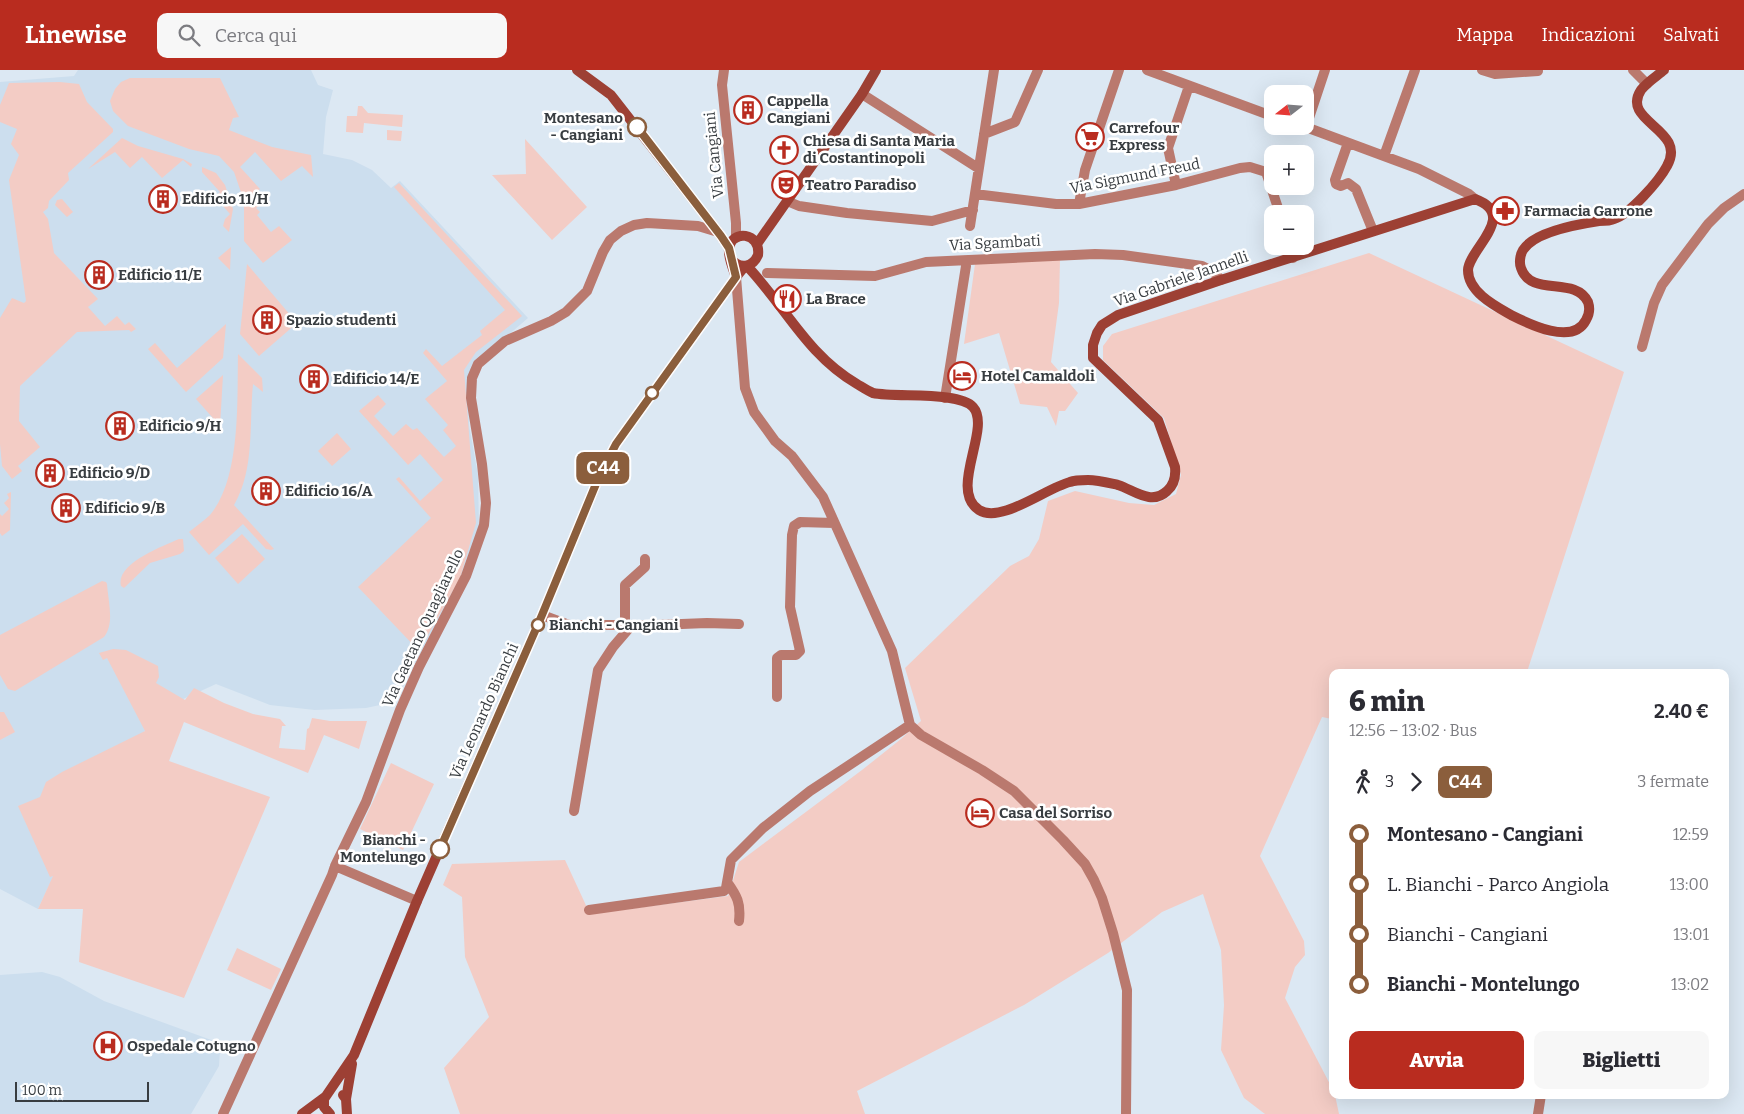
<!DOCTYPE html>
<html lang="it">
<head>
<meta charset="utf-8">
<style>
	body { margin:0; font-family:Bitter,serif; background:#f7f7f7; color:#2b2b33; height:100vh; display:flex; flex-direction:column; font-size:19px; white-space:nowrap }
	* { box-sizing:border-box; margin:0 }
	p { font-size:16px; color:#7c7c81 }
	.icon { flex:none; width:28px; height:28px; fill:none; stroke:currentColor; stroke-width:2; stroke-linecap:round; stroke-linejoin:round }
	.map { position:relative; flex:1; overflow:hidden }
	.side { position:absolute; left:1329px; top:599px; width:400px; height:430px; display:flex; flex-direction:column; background:#fff; border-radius:10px; box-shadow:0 5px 20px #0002 }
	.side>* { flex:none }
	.badge { padding:0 10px; border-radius:8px; font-size:18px; line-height:32px }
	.needle { width:32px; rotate:253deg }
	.tools { position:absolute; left:1264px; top:15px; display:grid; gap:10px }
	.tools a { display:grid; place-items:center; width:50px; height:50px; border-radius:10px; background:#fff; box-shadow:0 5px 20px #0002; font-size:25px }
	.scale { position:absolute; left:15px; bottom:12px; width:134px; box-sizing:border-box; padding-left:5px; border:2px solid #383d41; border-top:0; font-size:14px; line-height:18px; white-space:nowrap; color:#383d41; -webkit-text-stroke:4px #fff; paint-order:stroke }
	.map>.badge { position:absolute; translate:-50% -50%; box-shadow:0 0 0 2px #fff }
	.legs { display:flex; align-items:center; gap:8px; height:55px; padding:0 20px; font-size:16px }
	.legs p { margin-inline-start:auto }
	.overview { display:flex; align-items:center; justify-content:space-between; height:85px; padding:0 20px }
	h1 { font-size:28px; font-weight:800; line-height:38px }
	.primary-button { display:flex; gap:10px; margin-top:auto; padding:10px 20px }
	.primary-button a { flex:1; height:58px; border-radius:10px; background:#b92c1f; color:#fff; font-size:20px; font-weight:800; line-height:58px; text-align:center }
	.primary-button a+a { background:#f7f7f7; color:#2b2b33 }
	ul { padding:0 20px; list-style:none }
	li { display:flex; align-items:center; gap:18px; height:50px; font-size:19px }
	li i { display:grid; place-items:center; width:8px; height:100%; margin:0 6px; background:currentColor }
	li i::after { content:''; width:12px; height:12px; margin:-6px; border:4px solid; border-radius:50%; background:#fff }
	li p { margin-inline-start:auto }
	li:first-child i { background:linear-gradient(#0000 50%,currentColor 0) }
	li:last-child i { background:linear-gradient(currentColor 50%,#0000 0) }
	header { display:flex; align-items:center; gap:30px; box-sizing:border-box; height:70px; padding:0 25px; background:#b92c1f; color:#fff }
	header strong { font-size:24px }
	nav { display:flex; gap:28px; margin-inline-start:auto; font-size:18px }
	.search { width:350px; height:45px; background:#f7f7f7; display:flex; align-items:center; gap:12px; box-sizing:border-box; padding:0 18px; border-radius:10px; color:#7c7c81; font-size:19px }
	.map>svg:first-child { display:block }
	.built { fill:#ccdeee }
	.green { fill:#f3ccc5 }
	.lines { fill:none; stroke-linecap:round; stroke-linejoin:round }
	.street { stroke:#ba796e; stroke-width:10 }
	.secondary { stroke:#9d4034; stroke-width:10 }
	.line-1-casing { stroke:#fff; stroke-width:11 }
	.line-1 { stroke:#8b5e3c; stroke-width:8 }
	.stop-1-dot { fill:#fff; stroke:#8b5e3c; stroke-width:2.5 }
	.labels { text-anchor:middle; stroke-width:5; stroke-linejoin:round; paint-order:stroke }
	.poi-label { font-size:15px; font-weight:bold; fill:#383d41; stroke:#fff; text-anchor:start }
	.stop-label { font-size:15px; font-weight:bold; fill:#383d41; stroke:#fff; text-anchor:end }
	.street-label { font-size:15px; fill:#383d41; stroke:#fff }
</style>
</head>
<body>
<header>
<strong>Linewise</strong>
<div class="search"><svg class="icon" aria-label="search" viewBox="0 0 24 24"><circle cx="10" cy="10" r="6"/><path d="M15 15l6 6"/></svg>Cerca qui</div>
<nav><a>Mappa</a><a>Indicazioni</a><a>Salvati</a></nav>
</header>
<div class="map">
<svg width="1744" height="1044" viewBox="0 0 1744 1044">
	<rect width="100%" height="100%" fill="#dce8f3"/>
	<path class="built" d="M 78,0 L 311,0 L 318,15 L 333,20 L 326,47 L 323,84 L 352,90 L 372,100 L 391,118 L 400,111 L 528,248 L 472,296 L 468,309 L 469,355 L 478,405 L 479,456 L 460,508 L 397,627 L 380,635 L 366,638 L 315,640 L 270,635 L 216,614 L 168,636 L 137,669 L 54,805 L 38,839 L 0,819 L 0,12 L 74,6 Z
		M 42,902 L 60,907 L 104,931 L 214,971 L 220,980 L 219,996 L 191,1044 L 0,1044 L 0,905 Z"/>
	<path class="green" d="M 130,8 L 220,8 L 239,47 L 233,48 L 229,60 L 272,77 L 311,85 L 313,107 L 302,96 L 281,111 L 255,82 L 240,97 L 260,119 L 256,122 L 264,132 L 256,138 L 260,142 L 257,145 L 271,162 L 279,156 L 292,170 L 263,193 L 244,171 L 244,131 L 234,102 L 219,86 L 189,79 L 128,56 L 113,41 L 110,31 L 115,19 L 121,12 Z
		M 60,12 L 79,14 L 87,32 L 113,59 L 113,62 L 68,103 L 69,110 L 49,131 L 48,138 L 43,142 L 48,149 L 54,183 L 98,229 L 88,237 L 105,256 L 117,246 L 125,255 L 129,252 L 136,259 L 131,262 L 129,260 L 77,262 L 20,316 L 19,351 L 40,377 L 18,396 L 22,401 L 12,409 L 2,396 L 0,374 L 0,248 L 12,228 L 24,233 L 26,231 L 9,110 L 19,85 L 11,74 L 17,59 L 0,52 L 0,35 L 9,13 Z
		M 358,36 L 362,36 L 368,43 L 403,45 L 402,57 L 364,53 L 363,63 L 346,62 L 347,46 L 357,46 Z
		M 387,60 L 402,61 L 401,71 L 387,70 Z
		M 122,68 L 138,76 L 183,89 L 192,94 L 191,97 L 183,90 L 162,108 L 142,87 L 130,98 L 115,82 L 88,99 Z
		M 525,69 L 587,137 L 552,170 L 492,105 L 526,104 Z
		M 202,97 L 216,103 L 225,115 L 233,139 L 229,162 L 223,156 L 225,149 L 230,144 L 215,127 L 220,122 L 202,102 Z
		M 399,113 L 522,246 L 476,282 L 464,300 L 476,453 L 460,508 L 419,581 L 358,517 L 431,448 L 396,409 L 399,407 L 420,431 L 443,410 L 420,384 L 408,395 L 359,341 L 378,325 L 386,334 L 374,346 L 393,366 L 406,354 L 413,360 L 417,358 L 444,387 L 456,376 L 443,360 L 448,355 L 425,329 L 447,311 L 423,283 L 426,279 L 442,296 L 482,265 L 480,261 L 505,240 L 394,117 Z
		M 62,129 L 73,142 L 67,147 L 55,135 L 57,130 Z
		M 231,177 L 230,200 L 218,188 Z
		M 1369,183 L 1624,302 L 1527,602 L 1332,602 L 1332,649 L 1322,647 L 1260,786 L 1304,871 L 1305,885 L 1295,897 L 1285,928 L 1332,1018 L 1332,1025 L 1335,1025 L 1339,1044 L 1265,1044 L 1244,1028 L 1221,980 L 1224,935 L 1221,880 L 1203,824 L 1162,842 L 1108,883 L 1024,935 L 857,1021 L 865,1044 L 460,1044 L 444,998 L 489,947 L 465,887 L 462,827 L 443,815 L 452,794 L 565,790 L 590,844 L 728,826 L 739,792 L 862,700 L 901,669 L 921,651 L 905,598 L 1010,496 L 1029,486 L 1039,469 L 1048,431 L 1075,421 L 1129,433 L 1154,435 L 1176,424 L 1181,405 L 1164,348 L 1103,290 L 1103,276 L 1112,264 Z
		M 1060,189 L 1059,233 L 1051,292 L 1078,323 L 1065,341 L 1059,341 L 1056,356 L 1047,337 L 1020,334 L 999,263 L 964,274 L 975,194 Z
		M 247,194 L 297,253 L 259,286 L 240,264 Z
		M 226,254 L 223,288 L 186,322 L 148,279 L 155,273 L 177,298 Z
		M 238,284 L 262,308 L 263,322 L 253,314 C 249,354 255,399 234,435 L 274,479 L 271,480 L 266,479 L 243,454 L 209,485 L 189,462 C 196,456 204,451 210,445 C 241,408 237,331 238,284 Z
		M 223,305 L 220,356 L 196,329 Z
		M 337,363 L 351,379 L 332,396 L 318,381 Z
		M 11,422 L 10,460 L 2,466 L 0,463 L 0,444 L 2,446 L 9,439 L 4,433 L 9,428 L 7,424 Z
		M 242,464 L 265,489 L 238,514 L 215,488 Z
		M 179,469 L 183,469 L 184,481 L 180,484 L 150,493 L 124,518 L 121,516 C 115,494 163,476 179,469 Z
		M 102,511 L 106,512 L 107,514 C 108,531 115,553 104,567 L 15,621 L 8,619 L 0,605 L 0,565 Z
		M 113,579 L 126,580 L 158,596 L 159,607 L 156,613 L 185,630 L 194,618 L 224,633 L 253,644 L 280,649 L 286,656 L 282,656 L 279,678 L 305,680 L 307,659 L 309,658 L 312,648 L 330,651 L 367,651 L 359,679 L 324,665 L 308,703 L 184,652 L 169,691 L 270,727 L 184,928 L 79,892 L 83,839 L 38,839 L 53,806 L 50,807 L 18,736 L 40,727 L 46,712 L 62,702 L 145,661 L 107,588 L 103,590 L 99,583 Z
		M 0,642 L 4,642 L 15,662 L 0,670 Z
		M 391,693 L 434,714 L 403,780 L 360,759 Z
		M 237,878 L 281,899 L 271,920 L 227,900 Z"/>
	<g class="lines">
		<path class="street" d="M 724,0 L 722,15 L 736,153 L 736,168
			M 1147,0 L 1272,46
			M 1482,0 L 1495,4 L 1538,1
			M 1633,0 L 1647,14
			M 862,24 L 978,98
			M 1303,56 L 1419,99 L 1469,124 L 1475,129
			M 1306,57 L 1325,0
			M 984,64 L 1015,52 L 1038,0
			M 1348,73 L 1335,110 L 1336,114 L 1341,116 L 1348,113 L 1356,119 L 1373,161
			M 1384,86 L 1415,0
			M 1176,115 L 1168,78 L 1189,16
			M 975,124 L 1056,134 L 1079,134 L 1176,115 L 1240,98 L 1250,97 L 1266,102 L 1280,144
			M 787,131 L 799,136 L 847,143 L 932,151 L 973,140
			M 1079,134 L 1085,100 L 1119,0
			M 970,156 L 994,0
			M 1290,176 L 1293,188
			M 767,203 L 875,206 L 926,192 L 1095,184 L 1123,185 L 1202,196 L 1212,201 L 1221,210
			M 736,207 L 745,318 L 754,342 L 775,371 L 792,386 L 823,427 L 892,581 L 910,655 L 921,665 L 982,700 L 1014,721 L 1063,770 L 1085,794 L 1094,810 L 1102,828 L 1113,863 L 1127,920 L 1126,1044
			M 1642,277 L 1654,233 L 1662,215 L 1708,154 L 1724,138 L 1744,124
			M 945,328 L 966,196
			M 542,545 L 569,555 L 625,555 L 631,556 L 707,553 L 739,554
			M 625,555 L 625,515 L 645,497 L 645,489
			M 777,627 L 777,588 L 781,585 L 796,585 L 800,581 L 790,537 L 792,465 L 794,456 L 800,452 L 834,453
			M 574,741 L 598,600 L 613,577 L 631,556
			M 335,796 L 417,831
			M 727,812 C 737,826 741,833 739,851
			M 589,840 L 724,821 L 726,818 L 731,790 L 763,758 L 810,721 L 910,655
			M 223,1044 L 332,805 L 335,796 L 366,732 L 400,640 L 419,597 L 466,506 L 484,455 L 486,433 L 482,394 L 471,328 L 472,308 L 478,294 L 505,271 L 551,251 L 566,242 L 587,221 L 603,182 L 610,170 L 621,161 L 634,155 L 647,153 L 698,156 L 718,162
			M 1538,1044 L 1541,1025"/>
		<path class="secondary" d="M 577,0 L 611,25 L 718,162 L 729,178
			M 757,174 L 862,24 L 876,0
			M 731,189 C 740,200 753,197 758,185 C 761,162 731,159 729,179 C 728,187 733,199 736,207
			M 747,196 C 785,236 807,285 857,314 C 862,317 868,321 873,323 C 896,328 959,321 973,337 C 992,358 948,420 979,440 C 1001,454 1046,418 1070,412 C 1075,410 1083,410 1088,410 C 1098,410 1109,413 1118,415 C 1134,420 1151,436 1167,421 C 1174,415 1176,407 1175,397 L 1158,350 L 1093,288 L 1093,275 L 1097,263 L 1102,255 L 1118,245 L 1221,210 L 1475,129 C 1519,145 1469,179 1468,200 C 1468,222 1495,236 1511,245 C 1529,254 1573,276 1586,250 C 1589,245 1590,238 1588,232 C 1575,205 1531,228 1521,198 C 1519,193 1520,185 1523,180 C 1534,162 1579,154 1599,151 C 1604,151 1610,151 1614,149 C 1630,144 1659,111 1667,96 C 1688,59 1620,52 1641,20 C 1647,12 1657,6 1664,0
			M 343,1025 L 346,1029 L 347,1044
			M 346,1029 L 352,994
			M 302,1044 L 325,1027
			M 330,1044 L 324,1037 L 324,1029 L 354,985 L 417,831 L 542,545 L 598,409 L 616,374 L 736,207 L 745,196"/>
	</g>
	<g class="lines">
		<defs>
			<path id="line-1" d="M 440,779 L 542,545 L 598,409 L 616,374 L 736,207 L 729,178 L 721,166 L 637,57"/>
		</defs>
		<use href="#line-1" class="line-1-casing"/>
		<use href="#line-1" class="line-1"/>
	</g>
	<defs>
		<symbol id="building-ring" viewBox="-11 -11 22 22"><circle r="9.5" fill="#fff" stroke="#b92c1f" stroke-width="1.5"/><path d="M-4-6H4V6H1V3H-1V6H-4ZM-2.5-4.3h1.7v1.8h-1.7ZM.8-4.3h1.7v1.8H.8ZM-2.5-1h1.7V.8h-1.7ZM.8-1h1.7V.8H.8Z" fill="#b92c1f"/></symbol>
		<symbol id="supermarket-ring" viewBox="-11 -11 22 22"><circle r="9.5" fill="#fff" stroke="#b92c1f" stroke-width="1.5"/><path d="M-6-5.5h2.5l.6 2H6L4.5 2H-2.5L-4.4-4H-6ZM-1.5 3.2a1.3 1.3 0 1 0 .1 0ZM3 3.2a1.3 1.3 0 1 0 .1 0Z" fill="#b92c1f"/></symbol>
		<symbol id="church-ring" viewBox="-11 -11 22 22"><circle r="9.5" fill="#fff" stroke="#b92c1f" stroke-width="1.5"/><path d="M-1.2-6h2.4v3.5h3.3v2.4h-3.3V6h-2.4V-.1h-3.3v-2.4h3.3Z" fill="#b92c1f"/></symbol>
		<symbol id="theatre-ring" viewBox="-11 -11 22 22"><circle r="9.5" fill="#fff" stroke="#b92c1f" stroke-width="1.5"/><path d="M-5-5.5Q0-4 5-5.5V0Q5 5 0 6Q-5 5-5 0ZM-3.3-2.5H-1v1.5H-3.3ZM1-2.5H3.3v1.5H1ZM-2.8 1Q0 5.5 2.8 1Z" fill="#b92c1f"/></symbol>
		<symbol id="pharmacy-ring" viewBox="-11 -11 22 22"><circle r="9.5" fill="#fff" stroke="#b92c1f" stroke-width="1.5"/><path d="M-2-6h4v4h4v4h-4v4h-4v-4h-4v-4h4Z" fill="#b92c1f"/></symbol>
		<symbol id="restaurant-ring" viewBox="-11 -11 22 22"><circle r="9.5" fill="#fff" stroke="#b92c1f" stroke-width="1.5"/><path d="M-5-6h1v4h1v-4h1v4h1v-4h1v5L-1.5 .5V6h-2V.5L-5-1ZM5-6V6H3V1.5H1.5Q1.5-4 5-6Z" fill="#b92c1f"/></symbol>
		<symbol id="hotel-ring" viewBox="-11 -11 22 22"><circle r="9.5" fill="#fff" stroke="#b92c1f" stroke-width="1.5"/><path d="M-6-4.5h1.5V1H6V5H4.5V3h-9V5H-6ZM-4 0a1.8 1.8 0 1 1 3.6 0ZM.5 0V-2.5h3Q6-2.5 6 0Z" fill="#b92c1f"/></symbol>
		<symbol id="hospital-ring" viewBox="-11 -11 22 22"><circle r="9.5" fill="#fff" stroke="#b92c1f" stroke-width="1.5"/><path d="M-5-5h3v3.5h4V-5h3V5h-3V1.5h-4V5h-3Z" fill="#b92c1f"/></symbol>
	</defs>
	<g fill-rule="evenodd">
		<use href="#building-ring" x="732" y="24" width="32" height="32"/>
		<use href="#supermarket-ring" x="1074" y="51" width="32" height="32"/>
		<use href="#church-ring" x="768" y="64" width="32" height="32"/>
		<use href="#theatre-ring" x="770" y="99" width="32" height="32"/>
		<use href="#building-ring" x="147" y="113" width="32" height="32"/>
		<use href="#pharmacy-ring" x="1489" y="125" width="32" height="32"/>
		<use href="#building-ring" x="83" y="189" width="32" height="32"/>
		<use href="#restaurant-ring" x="771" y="213" width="32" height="32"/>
		<use href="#building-ring" x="251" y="234" width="32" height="32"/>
		<use href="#hotel-ring" x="946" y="290" width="32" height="32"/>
		<use href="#building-ring" x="298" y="293" width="32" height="32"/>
		<use href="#building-ring" x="104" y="340" width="32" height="32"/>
		<use href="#building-ring" x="34" y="387" width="32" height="32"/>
		<use href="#building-ring" x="250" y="405" width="32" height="32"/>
		<use href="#building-ring" x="50" y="422" width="32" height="32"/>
		<use href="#hotel-ring" x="964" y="727" width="32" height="32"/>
		<use href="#hospital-ring" x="92" y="960" width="32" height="32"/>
	</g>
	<g class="stop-1-dot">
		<circle cx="637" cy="57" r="9"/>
		<circle cx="652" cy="323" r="6"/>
		<circle cx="538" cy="555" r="6"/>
		<circle cx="440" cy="779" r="9"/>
	</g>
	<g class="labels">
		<g class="poi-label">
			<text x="767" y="36">Cappella<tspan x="767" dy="17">Cangiani</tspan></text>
			<text x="1109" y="63">Carrefour<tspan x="1109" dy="17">Express</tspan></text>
			<text x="803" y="76">Chiesa di Santa Maria<tspan x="803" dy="17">di Costantinopoli</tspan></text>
			<text x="805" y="120">Teatro Paradiso</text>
			<text x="182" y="134">Edificio 11/H</text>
			<text x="1524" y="146">Farmacia Garrone</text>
			<text x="118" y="210">Edificio 11/E</text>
			<text x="806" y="234">La Brace</text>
			<text x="286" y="255">Spazio studenti</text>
			<text x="981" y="311">Hotel Camaldoli</text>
			<text x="333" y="314">Edificio 14/E</text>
			<text x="139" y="361">Edificio 9/H</text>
			<text x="69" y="408">Edificio 9/D</text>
			<text x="285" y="426">Edificio 16/A</text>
			<text x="85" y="443">Edificio 9/B</text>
			<text x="999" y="748">Casa del Sorriso</text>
			<text x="127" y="981">Ospedale Cotugno</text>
		</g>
		<g class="stop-label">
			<text x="623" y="53">Montesano<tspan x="623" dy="17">- Cangiani</tspan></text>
			<text x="549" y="560" text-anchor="start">Bianchi - Cangiani</text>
			<text x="426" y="775">Bianchi -<tspan x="426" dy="17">Montelungo</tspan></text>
		</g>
		<g class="street-label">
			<text transform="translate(714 85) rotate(-96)" y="5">Via Cangiani</text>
			<text transform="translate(1135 106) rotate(-11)" y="5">Via Sigmund Freud</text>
			<text transform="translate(995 173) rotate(-3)" y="5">Via Sgambati</text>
			<text transform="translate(1181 209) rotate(-19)" y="5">Via Gabriele Jannelli</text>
			<text transform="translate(423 558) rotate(-65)" y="5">Via Gaetano Quagliarello</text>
			<text transform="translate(484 641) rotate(-66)" y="5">Via Leonardo Bianchi</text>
		</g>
	</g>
</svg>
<div class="tools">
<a><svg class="needle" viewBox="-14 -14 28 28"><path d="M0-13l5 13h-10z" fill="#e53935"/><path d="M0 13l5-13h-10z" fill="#7c7c81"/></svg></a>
<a>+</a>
<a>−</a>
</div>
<div class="scale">100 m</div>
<b class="badge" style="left:603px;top:398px;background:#8b5e3c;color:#fff">C44</b>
<section class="side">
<div class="overview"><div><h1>6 min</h1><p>12:56 – 13:02 · Bus</p></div><b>2.40 €</b></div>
<div class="legs"><svg class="icon" aria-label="walk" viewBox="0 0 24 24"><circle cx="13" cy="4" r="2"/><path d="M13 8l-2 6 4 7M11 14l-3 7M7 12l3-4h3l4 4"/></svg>3<svg class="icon" aria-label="forward" viewBox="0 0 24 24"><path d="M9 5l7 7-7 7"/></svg><b class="badge" style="background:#8b5e3c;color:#fff">C44</b><p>3 fermate</p></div>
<ul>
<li><i style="color:#8b5e3c"></i><b>Montesano - Cangiani</b><p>12:59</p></li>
<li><i style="color:#8b5e3c"></i><span>L. Bianchi - Parco Angiola</span><p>13:00</p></li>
<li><i style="color:#8b5e3c"></i><span>Bianchi - Cangiani</span><p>13:01</p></li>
<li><i style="color:#8b5e3c"></i><b>Bianchi - Montelungo</b><p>13:02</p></li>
</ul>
<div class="primary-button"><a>Avvia</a><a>Biglietti</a></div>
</section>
</div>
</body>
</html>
